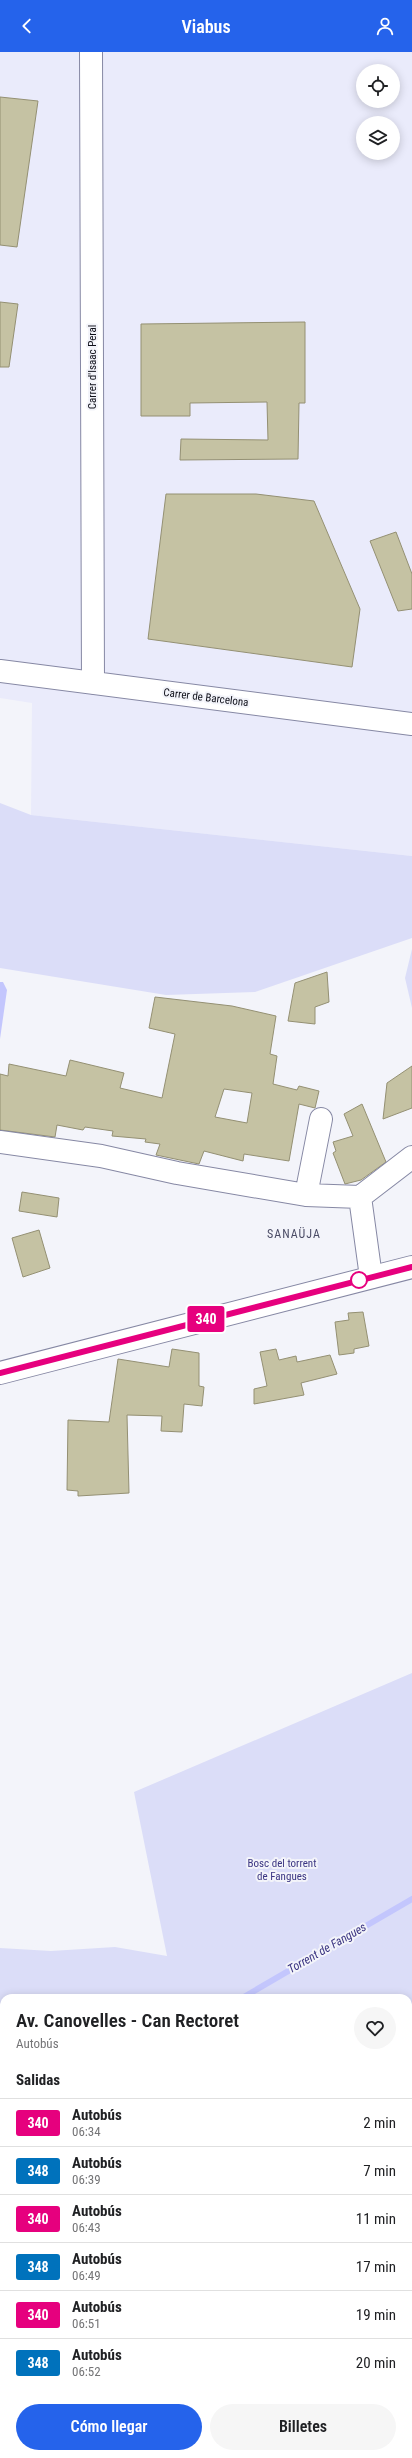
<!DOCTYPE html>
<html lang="es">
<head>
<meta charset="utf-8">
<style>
	body { margin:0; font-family:"Roboto Condensed",sans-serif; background:#f6f6f6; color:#202124; height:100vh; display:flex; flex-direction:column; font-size:15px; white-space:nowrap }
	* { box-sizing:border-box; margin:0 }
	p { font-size:13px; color:#757577 }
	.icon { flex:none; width:22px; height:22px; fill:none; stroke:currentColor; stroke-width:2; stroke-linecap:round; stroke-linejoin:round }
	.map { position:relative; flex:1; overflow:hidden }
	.side { position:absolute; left:0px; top:1942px; width:412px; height:464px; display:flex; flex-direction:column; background:#fff; border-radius:12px 12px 0 0; box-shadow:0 2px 10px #0003 }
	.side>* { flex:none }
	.badge { padding:0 8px; border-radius:3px; font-size:14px; line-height:26px }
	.tools { position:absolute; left:356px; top:12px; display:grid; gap:8px }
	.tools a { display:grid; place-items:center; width:44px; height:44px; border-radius:50%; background:#fff; box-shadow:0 2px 10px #0003; font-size:20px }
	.map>.badge { position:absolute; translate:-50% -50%; box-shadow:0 0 0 2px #fff }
	h2 { padding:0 16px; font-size:15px; line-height:36px }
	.round { display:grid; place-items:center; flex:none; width:42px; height:42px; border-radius:21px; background:#f6f6f6 }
	.head { display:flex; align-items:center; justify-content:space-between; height:68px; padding:0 16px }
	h1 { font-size:19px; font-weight:600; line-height:30px }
	.primary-button { display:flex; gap:8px; margin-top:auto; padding:8px 16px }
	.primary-button a { flex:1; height:46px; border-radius:24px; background:#2563eb; color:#fff; font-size:16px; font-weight:600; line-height:46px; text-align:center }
	.primary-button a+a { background:#f6f6f6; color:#202124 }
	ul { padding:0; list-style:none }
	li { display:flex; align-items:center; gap:12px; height:48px; padding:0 16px; border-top:1px solid #e0e0e0 }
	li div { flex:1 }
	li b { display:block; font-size:15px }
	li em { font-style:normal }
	li .badge { min-width:44px; font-weight:700; text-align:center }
	header { display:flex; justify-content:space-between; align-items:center; height:52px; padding:0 16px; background:#2563eb; color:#fff; font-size:18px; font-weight:600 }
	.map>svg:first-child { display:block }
	.built { fill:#eaebfb; fill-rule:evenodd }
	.green { fill:#dbddf8 }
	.water { fill:#c3c6fd }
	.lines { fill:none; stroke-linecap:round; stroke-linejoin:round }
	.stream { stroke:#c3c6fd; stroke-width:6 }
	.building { fill:#c5c2a3; stroke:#949073; fill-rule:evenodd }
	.minor-casing { stroke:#8688a4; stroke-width:24 }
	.tertiary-casing { stroke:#8688a4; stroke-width:24 }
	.minor { stroke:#fff; stroke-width:22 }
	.tertiary { stroke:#fff; stroke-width:22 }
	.line-casing { stroke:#fff; stroke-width:9 }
	.line { stroke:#e6007e; stroke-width:6 }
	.stop-dot { fill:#fff; stroke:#e6007e; stroke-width:2 }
	.labels { text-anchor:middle; stroke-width:4; stroke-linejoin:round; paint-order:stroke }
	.street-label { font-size:11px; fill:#0e0f19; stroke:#f3f4fa }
	.park-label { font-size:11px; fill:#3b3582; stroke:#f3f4fa }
	.neighbourhood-label { font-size:12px; letter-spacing:1px; fill:#4a4b65; stroke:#f3f4fa }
	.water-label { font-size:12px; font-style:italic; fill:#3a3481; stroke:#f3f4fa }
</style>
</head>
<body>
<header><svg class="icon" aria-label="back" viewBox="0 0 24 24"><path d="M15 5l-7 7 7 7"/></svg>Viabus<svg class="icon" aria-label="person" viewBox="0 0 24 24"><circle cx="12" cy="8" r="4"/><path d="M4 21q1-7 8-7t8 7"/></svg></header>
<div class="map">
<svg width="412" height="2406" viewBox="0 0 412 2406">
	<rect width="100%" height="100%" fill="#f3f4fa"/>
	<path class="built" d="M 0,0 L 412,0 L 412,804 L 31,763 L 32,651 L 0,646 ZM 363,19 L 393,19 L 393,49 L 363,49 ZM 363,71 L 393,71 L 393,101 L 363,101 Z"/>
	<path class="green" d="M 0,751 L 31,763 L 412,804 L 412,886 L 255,940 L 166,943 L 0,916 Z
		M 412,897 L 412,956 L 405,926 Z
		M 412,1621 L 412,1955 L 408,1957 L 408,1946 L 4,1946 L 4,2142 L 0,2141 L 0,1896 L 51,1899 L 115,1895 L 167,1904 L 134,1740 Z
		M 4,2377 L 4,2402 L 278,2402 L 278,2406 L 0,2406 L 0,2378 Z"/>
	<path class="water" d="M 0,930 L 3,930 L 7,938 L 0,987 Z"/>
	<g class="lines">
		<path class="stream" d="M 242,1946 L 412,1847
			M 0,2035 L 4,2034"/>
	</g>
	<path class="building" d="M 0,45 L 38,49 L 17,195 L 0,193 Z
		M 0,250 L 18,252 L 9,315 L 0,315 Z
		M 305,270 L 305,351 L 299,351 L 298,407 L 180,408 L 181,387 L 268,388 L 267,350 L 190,351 L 190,364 L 141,364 L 141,272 Z
		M 166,442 L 256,442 L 314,449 L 360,557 L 352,615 L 148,587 Z
		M 396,480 L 412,522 L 412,557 L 398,559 L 370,489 Z
		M 327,920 L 329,950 L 315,955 L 315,972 L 288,969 L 295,931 Z
		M 155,945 L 232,954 L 276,964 L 270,1002 L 277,1004 L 273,1032 L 297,1038 L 299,1034 L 319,1039 L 315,1056 L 299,1052 L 289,1109 L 244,1102 L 243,1109 L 204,1099 L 199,1112 L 156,1103 L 160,1092 L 145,1090 L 146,1087 L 112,1084 L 113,1079 L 85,1075 L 83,1078 L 57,1073 L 55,1085 L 0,1078 L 0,1022 L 8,1024 L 9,1012 L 66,1024 L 70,1008 L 124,1021 L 120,1036 L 162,1046 L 175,982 L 149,976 ZM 224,1037 L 252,1041 L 247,1071 L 215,1065 Z
		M 412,1014 L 412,1056 L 383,1067 L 387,1031 Z
		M 362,1052 L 386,1110 L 361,1128 L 345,1132 L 333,1101 L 336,1099 L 333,1090 L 353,1084 L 344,1062 Z
		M 22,1140 L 59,1146 L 57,1165 L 19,1159 Z
		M 39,1178 L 50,1216 L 23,1225 L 12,1186 Z
		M 363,1260 L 369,1294 L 354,1297 L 354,1301 L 339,1303 L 335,1270 L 349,1268 L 348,1261 Z
		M 172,1297 L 199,1301 L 199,1334 L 204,1335 L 202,1354 L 184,1352 L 182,1380 L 161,1379 L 162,1364 L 127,1363 L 129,1441 L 78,1444 L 78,1439 L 67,1438 L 68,1368 L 109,1370 L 118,1307 L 169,1315 Z
		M 276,1297 L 279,1308 L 296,1304 L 297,1310 L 330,1303 L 337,1322 L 301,1331 L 304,1343 L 254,1352 L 254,1337 L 267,1334 L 260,1300 Z"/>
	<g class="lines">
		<defs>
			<path id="minor" d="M 91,0 L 93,631
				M 0,619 L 412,672
				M 0,1090 L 101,1104 L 177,1121 L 306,1143 L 360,1145 L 371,1225
				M 306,1143 L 321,1067
				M 360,1145 L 412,1105
				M 408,2302 L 412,2303
				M 0,2381 L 4,2379"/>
			<path id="tertiary" d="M 0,1321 L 412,1215"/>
		</defs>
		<use href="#minor" class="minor-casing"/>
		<use href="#tertiary" class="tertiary-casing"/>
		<use href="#minor" class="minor"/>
		<use href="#tertiary" class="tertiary"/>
	</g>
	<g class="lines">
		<defs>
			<path id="line" d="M 0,1321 L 412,1215"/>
		</defs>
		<use href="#line" class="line-casing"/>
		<use href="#line" class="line"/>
	</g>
	<circle class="stop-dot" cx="359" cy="1228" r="8"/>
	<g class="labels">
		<g class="street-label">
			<text transform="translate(92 315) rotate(-90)" y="4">Carrer d'Isaac Peral</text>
			<text transform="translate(206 645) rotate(7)" y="4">Carrer de Barcelona</text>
		</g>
		<g class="park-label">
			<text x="282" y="1815">Bosc del torrent<tspan x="282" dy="13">de Fangues</tspan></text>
		</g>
		<g class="neighbourhood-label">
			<text x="294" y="1186">SANAÜJA</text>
		</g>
		<g class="water-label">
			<text transform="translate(327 1896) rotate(-30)" y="4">Torrent de Fangues</text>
		</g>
	</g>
</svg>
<div class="tools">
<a><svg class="icon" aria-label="locate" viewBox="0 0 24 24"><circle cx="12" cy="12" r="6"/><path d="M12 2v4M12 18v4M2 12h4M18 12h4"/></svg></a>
<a><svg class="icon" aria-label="layers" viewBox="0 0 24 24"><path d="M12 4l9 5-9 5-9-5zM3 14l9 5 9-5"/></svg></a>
</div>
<b class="badge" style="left:206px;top:1267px;background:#e6007e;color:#fff">340</b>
<section class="side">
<div class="head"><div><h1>Av. Canovelles - Can Rectoret</h1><p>Autobús</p></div><a class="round"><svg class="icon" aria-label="heart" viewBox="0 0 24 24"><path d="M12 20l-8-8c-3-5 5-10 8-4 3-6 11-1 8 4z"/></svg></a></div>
<h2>Salidas</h2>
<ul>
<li><span class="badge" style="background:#e6007e;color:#fff">340</span><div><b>Autobús</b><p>06:34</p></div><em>2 min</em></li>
<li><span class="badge" style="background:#0072bc;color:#fff">348</span><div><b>Autobús</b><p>06:39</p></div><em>7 min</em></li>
<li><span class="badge" style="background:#e6007e;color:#fff">340</span><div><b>Autobús</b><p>06:43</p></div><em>11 min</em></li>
<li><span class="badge" style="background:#0072bc;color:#fff">348</span><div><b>Autobús</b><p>06:49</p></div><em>17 min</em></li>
<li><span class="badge" style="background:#e6007e;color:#fff">340</span><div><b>Autobús</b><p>06:51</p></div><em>19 min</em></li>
<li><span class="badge" style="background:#0072bc;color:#fff">348</span><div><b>Autobús</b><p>06:52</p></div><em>20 min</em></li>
</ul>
<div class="primary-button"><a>Cómo llegar</a><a>Billetes</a></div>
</section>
</div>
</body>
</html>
